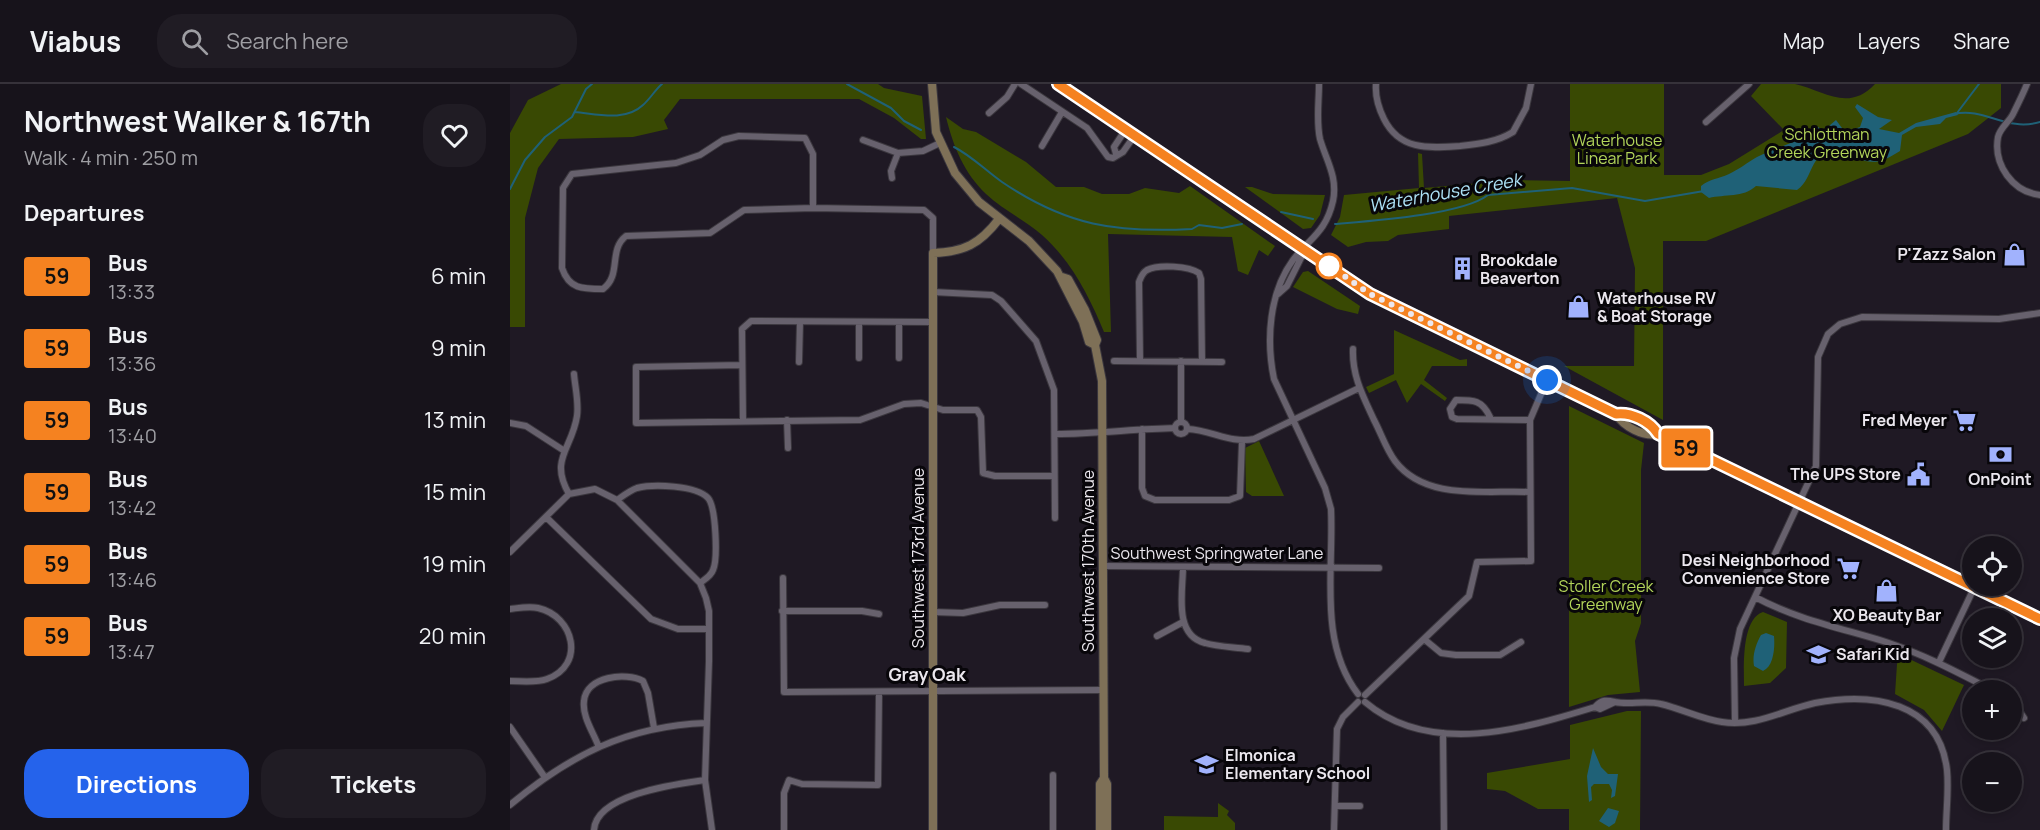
<!DOCTYPE html>
<html lang="en">
<head>
<meta charset="utf-8">
<style>
	body { margin:0; font-family:Manrope,sans-serif; background:#201c24; color:#f1f3f6; height:100vh; display:flex; flex-direction:column; font-size:22px; white-space:nowrap }
	* { box-sizing:border-box; margin:0 }
	p { font-size:20px; color:#9e9ea3 }
	.icon { flex:none; width:33px; height:33px; fill:none; stroke:currentColor; stroke-width:2; stroke-linecap:round; stroke-linejoin:round }
	.map { position:relative; flex:1; overflow:hidden }
	.details { display:flex; flex-direction:column; background:#17131b; width:510px }
	.details>* { flex:none }
	.badge { padding:0 12px; border-radius:4px; font-size:21px; line-height:39px }
	.buttons { position:absolute; left:1452px; top:452px; display:grid; gap:12px }
	.buttons a { display:grid; place-items:center; width:60px; height:60px; border-radius:50%; background:#17131b; box-shadow:0 3px 9px #0003,0 0 0 2px #36323a; font-size:30px }
	.you { position:absolute; width:30px; height:30px; margin:-15px; border:4px solid #fff; border-radius:50%; background:#1a73e8; box-shadow:0 0 0 9px #1a73e833 }
	.map>.badge { position:absolute; translate:-50% -50%; box-shadow:0 0 0 3px #fff }
	h2 { padding:0 24px; font-size:22px; line-height:54px }
	.round { display:grid; place-items:center; flex:none; width:63px; height:63px; border-radius:24px; background:#201c24 }
	.headline { display:flex; align-items:center; justify-content:space-between; height:102px; padding:0 24px }
	h1 { font-size:28px; font-weight:700; line-height:45px }
	.action { display:flex; gap:12px; margin-top:auto; padding:12px 24px }
	.action a { flex:1; height:69px; border-radius:24px; background:#2563eb; color:#fff; font-size:24px; font-weight:700; line-height:69px; text-align:center }
	.action a+a { background:#201c24; color:#f1f3f6 }
	ul { padding:0; list-style:none }
	li { display:flex; align-items:center; gap:18px; height:72px; padding:0 24px }
	li div { flex:1 }
	li b { display:block; font-size:22px }
	li em { font-style:normal }
	li .badge { min-width:66px; font-weight:700; text-align:center }
	header { display:flex; align-items:center; gap:36px; box-sizing:border-box; height:84px; padding:0 30px; background:#17131b; border-bottom:2px solid #36323a }
	header strong { font-size:28px }
	nav { display:flex; gap:33px; margin-inline-start:auto; font-size:21px }
	.search { width:420px; height:54px; background:#201c24; display:flex; align-items:center; gap:15px; box-sizing:border-box; padding:0 21px; border-radius:24px; color:#9e9ea3; font-size:22px }
	main { display:flex; flex:1; min-height:0 }
	.map>svg:first-child { display:block }
	.green { fill:#394903 }
	.water { fill:#1f6177 }
	.lines { fill:none; stroke-linecap:round; stroke-linejoin:round }
	.stream { stroke:#1f6177; stroke-width:2 }
	.street-casing { stroke:#3b373e; stroke-width:8 }
	.secondary-casing { stroke:#3b373e; stroke-width:10 }
	.street { stroke:#67616d; stroke-width:6 }
	.secondary { stroke:#7e7057; stroke-width:8 }
	.line-casing { stroke:#fff; stroke-width:14 }
	.line { stroke:#f58220; stroke-width:9 }
	.walk { stroke:#ebe7ee; stroke-width:6; stroke-dasharray:0 10.8 }
	.stop-dot { fill:#fff; stroke:#f58220; stroke-width:3 }
	.labels { text-anchor:middle; stroke-width:6; stroke-linejoin:round; paint-order:stroke }
	.park-label { font-size:16px; fill:#b2d45a; stroke:#08060a }
	.poi-label { font-size:16px; font-weight:bold; fill:#ebe7ee; stroke:#08060a; text-anchor:end }
	.street-label { font-size:16px; fill:#ebe7ee; stroke:#08060a }
	.water-label { font-size:18px; font-style:italic; fill:#aee3f8; stroke:#08060a }
	.neighbourhood-label { font-size:18px; font-weight:bold; fill:#ebe7ee; stroke:#08060a }
</style>
</head>
<body>
<header>
<strong>Viabus</strong>
<div class="search"><svg class="icon" aria-label="search" viewBox="0 0 24 24"><circle cx="10" cy="10" r="6"/><path d="M15 15l6 6"/></svg>Search here</div>
<nav><a>Map</a><a>Layers</a><a>Share</a></nav>
</header>
<main>
<section class="details">
<div class="headline"><div><h1>Northwest Walker &amp; 167th</h1><p>Walk · 4 min · 250 m</p></div><a class="round"><svg class="icon" aria-label="heart" viewBox="0 0 24 24"><path d="M12 20l-8-8c-3-5 5-10 8-4 3-6 11-1 8 4z"/></svg></a></div>
<h2>Departures</h2>
<ul>
<li><span class="badge" style="background:#f58220;color:#111">59</span><div><b>Bus</b><p>13:33</p></div><em>6 min</em></li>
<li><span class="badge" style="background:#f58220;color:#111">59</span><div><b>Bus</b><p>13:36</p></div><em>9 min</em></li>
<li><span class="badge" style="background:#f58220;color:#111">59</span><div><b>Bus</b><p>13:40</p></div><em>13 min</em></li>
<li><span class="badge" style="background:#f58220;color:#111">59</span><div><b>Bus</b><p>13:42</p></div><em>15 min</em></li>
<li><span class="badge" style="background:#f58220;color:#111">59</span><div><b>Bus</b><p>13:46</p></div><em>19 min</em></li>
<li><span class="badge" style="background:#f58220;color:#111">59</span><div><b>Bus</b><p>13:47</p></div><em>20 min</em></li>
</ul>
<div class="action"><a>Directions</a><a>Tickets</a></div>
</section>
<div class="map">
<svg width="1530" height="746" viewBox="0 0 1530 746">
	<rect width="100%" height="100%" fill="#1f1924"/>
	<path class="green" d="M 51,0 L 368,0 L 374,4 L 412,12 L 416,55 L 411,55 L 384,34 L 349,15 L 170,15 L 154,36 L 158,45 L 123,53 L 49,55 L 28,84 L 15,134 L 15,243 L 0,243 L 0,49 L 18,16 Z
		M 1060,0 L 1154,0 L 1154,91 L 1191,91 L 1219,80 L 1274,46 L 1241,12 L 1251,0 C 1262,0 1275,0 1285,0 C 1313,6 1338,29 1365,0 L 1491,0 L 1491,24 L 1458,50 L 1196,157 L 1153,157 L 1153,336 L 1054,282 L 1124,282 L 1125,184 L 1107,114 L 939,132 L 939,145 L 888,151 L 878,157 L 856,158 L 838,163 L 821,151 L 830,133 L 834,111 L 909,104 L 908,69 L 912,70 L 914,104 L 1005,96 L 1060,97 Z
		M 436,33 L 453,45 L 466,48 L 516,78 L 546,103 L 574,103 L 592,110 L 619,110 L 635,104 L 669,109 L 680,102 L 765,162 L 758,172 L 749,166 L 738,191 L 728,187 L 722,153 L 598,150 L 601,248 L 594,248 C 579,212 562,178 532,151 C 515,136 493,126 476,110 C 454,89 443,62 436,33 Z
		M 735,103 L 742,103 L 763,110 L 815,111 L 810,131 L 801,144 L 793,145 Z
		M 798,187 L 850,222 L 848,230 L 827,225 L 783,203 L 793,188 Z
		M 884,246 L 950,276 L 957,275 L 957,282 L 922,282 L 914,296 L 937,314 L 935,317 L 911,300 L 897,319 L 886,296 L 859,309 L 856,303 L 884,290 Z
		M 1059,322 L 1134,359 L 1131,386 L 1131,539 L 1125,557 L 1130,608 L 1098,611 L 1059,623 Z
		M 749,357 L 774,412 L 742,412 L 736,408 L 735,364 Z
		M 1253,528 L 1277,538 L 1276,584 L 1260,599 L 1234,602 C 1234,584 1231,535 1253,528 Z
		M 1391,571 L 1454,601 L 1432,647 L 1414,626 L 1385,610 L 1387,580 Z
		M 1117,627 L 1131,627 L 1130,746 L 1059,746 L 1059,725 L 1028,725 L 995,707 L 977,705 L 977,689 L 1060,675 L 1060,641 Z
		M 708,719 L 719,727 L 717,731 L 725,739 L 725,746 L 654,746 L 654,732 L 708,733 Z"/>
	<path class="water" d="M 1347,20 L 1368,33 L 1382,36 L 1369,45 L 1389,49 L 1406,39 L 1446,28 L 1448,31 L 1436,34 L 1430,40 L 1406,43 L 1392,51 L 1390,67 C 1365,83 1355,81 1333,63 C 1296,67 1306,93 1287,106 L 1246,102 C 1233,114 1215,110 1199,114 L 1191,108 L 1191,102 C 1199,95 1208,95 1219,90 C 1228,86 1238,78 1247,73 C 1266,63 1295,57 1308,43 L 1313,47 L 1326,36 L 1335,48 L 1350,43 L 1353,34 L 1345,23 Z
		M 1256,549 L 1264,552 C 1265,563 1264,582 1253,587 L 1244,582 C 1242,571 1246,560 1251,551 Z
		M 1083,664 L 1091,683 L 1098,690 L 1108,690 L 1105,712 L 1101,714 L 1102,706 L 1099,700 L 1084,700 L 1081,703 L 1082,716 L 1079,718 L 1077,692 Z
		M 1098,724 L 1109,727 L 1105,739 L 1099,743 L 1089,737 Z"/>
	<g class="lines">
		<path class="stream" d="M 337,0 L 381,24 L 394,37 L 411,46
			M 65,28 C 87,30 115,38 133,21 C 140,15 145,6 152,0
			M 1447,29 L 1469,0
			M 1444,30 C 1475,23 1496,48 1530,38
			M 444,63 C 462,72 476,87 492,98 C 557,142 606,149 682,145 L 689,141 L 712,144 L 732,140
			M 0,105 L 15,76 L 35,53 L 62,33 L 76,5 L 82,0
			M 771,128 L 803,135
			M 825,140 C 860,137 952,131 978,111 L 1062,104 L 1135,117 L 1194,107"/>
		<defs>
			<path id="street" d="M 511,0 L 577,44 L 598,73 L 603,74 L 613,68 L 625,51
				M 809,0 C 809,18 806,37 810,55 C 816,76 828,93 823,117 C 816,148 800,154 783,176 C 759,209 756,256 764,295 L 815,404 L 821,425 C 824,486 808,558 848,610
				M 866,0 C 865,13 868,23 874,35 C 890,67 919,64 950,62 C 969,60 987,58 1003,48 L 1016,24 L 1021,0
				M 1517,0 C 1513,10 1508,20 1503,30 C 1499,38 1490,44 1488,53 C 1483,81 1503,108 1530,111
				M 479,29 L 497,13 L 505,0
				M 1196,38 L 1239,0
				M 229,52 L 295,54 L 303,70 L 303,124 L 234,126 L 200,149 L 116,152 C 98,166 112,191 93,205 C 72,205 59,205 52,184 L 53,104 L 62,90 L 166,79 L 190,71 L 213,56 Z
				M 353,56 L 388,69
				M 532,62 L 552,28
				M 606,70 L 604,63 L 616,45
				M 382,94 L 381,87 L 388,69 L 413,67 L 430,59
				M 303,124 L 414,126 L 423,134 L 423,169
				M 423,208 L 482,211 L 491,217 L 526,257 L 544,306 L 545,434
				M 768,210 L 777,202 L 795,166
				M 349,238 L 349,274
				M 843,265 C 842,292 853,312 864,336 C 871,349 876,365 885,377 C 915,417 975,406 1019,408
				M 389,274 L 389,238
				M 630,276 L 629,198 C 631,193 632,189 637,186 C 648,180 679,182 689,189 L 691,195 L 692,277
				M 604,277 L 712,278
				M 289,278 L 290,238
				M 232,281 L 126,283 L 126,339 L 350,336 L 394,320 L 411,319 L 433,326 L 467,326 L 471,333 L 473,389 L 485,392 L 544,392
				M 980,333 C 972,316 964,316 946,316 L 940,325 L 942,333 L 947,335 L 1020,336
				M 277,336 L 278,364
				M 233,337 L 232,245 L 241,237 L 423,238
				M665 344a6 6 0 1 1 12 0a6 6 0 1 1-12 0Z
				M 671,338 L 671,277
				M 0,339 L 16,342 L 53,366
				M 632,345 L 632,404 L 635,412 L 645,416 L 719,416 L 730,412 L 732,358
				M 678,345 C 701,346 721,360 744,355 L 849,304
				M 545,350 C 585,350 624,345 665,344
				M 59,410 C 39,375 62,365 67,332 C 69,318 65,303 64,290
				M 107,416 C 113,412 119,407 127,404 C 143,400 186,401 198,414 C 206,423 208,475 203,486 C 201,492 194,496 190,499
				M 36,433 L 141,535 L 168,545 L 199,545
				M 0,468 L 59,410 L 85,405 L 107,416 L 190,499 L 196,514 L 199,527 L 199,577 L 195,696 L 202,746
				M 592,482 L 869,484
				M 673,483 C 673,507 663,551 695,559 C 708,563 724,563 738,565
				M 273,494 L 274,608 L 593,606
				M 1245,513 C 1288,536 1331,544 1376,558 C 1413,570 1447,588 1482,606
				M 0,525 C 9,524 19,522 28,524 C 64,532 76,581 37,595 C 26,599 12,597 0,597
				M 272,527 L 352,527 L 369,530
				M 423,528 L 453,529 L 490,521 L 535,521
				M 647,552 L 673,538
				M 914,555 L 931,569 L 946,571 L 990,571 L 1011,558
				M 1429,578 L 1464,504
				M 855,611 L 959,512 L 967,478 L 1021,477 L 1020,336 L 1037,296
				M 1502,616 L 1514,634
				M 855,618 C 920,673 1013,645 1085,623 C 1092,615 1097,616 1105,618 C 1120,621 1136,616 1151,620 C 1172,625 1191,635 1212,638 C 1247,643 1273,626 1305,619 C 1362,608 1429,617 1437,686 C 1439,706 1436,727 1436,746
				M 1085,623 L 1090,625 L 1105,618
				M 1225,639 L 1224,574 L 1230,545 L 1306,382 L 1308,273 L 1318,250 L 1330,240 L 1352,233 L 1489,235 L 1530,229
				M 0,643 L 34,692
				M 933,649 L 934,746
				M 88,661 C 83,648 72,632 74,617 C 76,592 116,588 133,597 L 138,609 L 144,644
				M 543,691 L 543,746
				M 0,721 C 60,671 117,642 196,639
				M 825,722 L 850,722
				M 84,746 C 86,710 167,700 195,696
				M 274,746 L 274,709 L 279,696 L 292,700 L 368,701 L 369,610
				M 824,746 L 827,645 L 833,633 L 848,618"/>
			<path id="secondary" d="M 422,0 L 426,48 L 445,89 L 469,118 L 519,157 L 547,187 L 573,238 L 579,258 L 585,261
				M 548,0 L 860,210 L 1106,330 C 1114,343 1133,353 1148,350
				M 552,193 L 558,195 L 575,226 L 587,256 L 585,261 L 592,297 L 594,694 L 597,700 L 597,746
				M 1106,330 C 1121,328 1140,337 1148,350 L 1530,535
				M 423,746 L 423,169 C 454,168 470,160 489,135
				M 590,746 L 590,700 L 594,694"/>
		</defs>
		<use href="#street" class="street-casing"/>
		<use href="#secondary" class="secondary-casing"/>
		<use href="#street" class="street"/>
		<use href="#secondary" class="secondary"/>
	</g>
	<g class="lines">
		<defs>
			<path id="line" d="M 548,0 L 860,210 L 1106,330 C 1121,328 1140,337 1148,350 L 1530,535"/>
		</defs>
		<use href="#line" class="line-casing"/>
		<use href="#line" class="line"/>
		<path class="walk" d="M 819,182 L 814,178 L 860,210 L 1037,296"/>
	</g>
	<defs>
		<symbol id="shop-bare" viewBox="-9 -9 18 18"><path d="M-5-2.5h2.3a2.7 3.5 0 0 1 5.4 0H5L5.5 6h-11ZM-1.5-2.5h3a1.5 2.3 0 0 0-3 0Z" fill="#a1b2fd" stroke="#08060a" stroke-width="2.5" paint-order="stroke"/></symbol>
		<symbol id="building-bare" viewBox="-9 -9 18 18"><path d="M-4-6H4V6H1V3H-1V6H-4ZM-2.5-4.3h1.7v1.8h-1.7ZM.8-4.3h1.7v1.8H.8ZM-2.5-1h1.7V.8h-1.7ZM.8-1h1.7V.8H.8Z" fill="#a1b2fd" stroke="#08060a" stroke-width="2.5" paint-order="stroke"/></symbol>
		<symbol id="supermarket-bare" viewBox="-9 -9 18 18"><path d="M-6-5.5h2.5l.6 2H6L4.5 2H-2.5L-4.4-4H-6ZM-1.5 3.2a1.3 1.3 0 1 0 .1 0ZM3 3.2a1.3 1.3 0 1 0 .1 0Z" fill="#a1b2fd" stroke="#08060a" stroke-width="2.5" paint-order="stroke"/></symbol>
		<symbol id="bank-bare" viewBox="-9 -9 18 18"><path d="M-6-4H6V4H-6ZM0-2.3a2.3 2.3 0 1 0 0 4.6a2.3 2.3 0 1 0 0-4.6Z" fill="#a1b2fd" stroke="#08060a" stroke-width="2.5" paint-order="stroke"/></symbol>
		<symbol id="civic-bare" viewBox="-9 -9 18 18"><path d="M-.6-6.5H3V-4.5H.6V-3L4-1V1h2V6H-6V1h2V-1L-.6-3ZM-1.2 2.5V6h2.4V2.5Z" fill="#a1b2fd" stroke="#08060a" stroke-width="2.5" paint-order="stroke"/></symbol>
		<symbol id="school-bare" viewBox="-9 -9 18 18"><path d="M0-5L7-2L0 1L-7-2ZM-4 1L0 2.5L4 1V4Q0 6-4 4Z" fill="#a1b2fd" stroke="#08060a" stroke-width="2.5" paint-order="stroke"/></symbol>
	</defs>
	<g fill-rule="evenodd">
		<use href="#shop-bare" x="1488" y="154" width="33" height="33"/>
		<use href="#building-bare" x="936" y="168" width="33" height="33"/>
		<use href="#shop-bare" x="1052" y="206" width="33" height="33"/>
		<use href="#supermarket-bare" x="1438" y="320" width="33" height="33"/>
		<use href="#bank-bare" x="1474" y="354" width="33" height="33"/>
		<use href="#civic-bare" x="1392" y="374" width="33" height="33"/>
		<use href="#supermarket-bare" x="1322" y="468" width="33" height="33"/>
		<use href="#shop-bare" x="1360" y="490" width="33" height="33"/>
		<use href="#school-bare" x="1292" y="554" width="33" height="33"/>
		<use href="#school-bare" x="680" y="664" width="33" height="33"/>
	</g>
	<circle class="stop-dot" cx="819" cy="182" r="12"/>
	<g class="labels">
		<g class="park-label">
			<text x="1317" y="56">Schlottman<tspan x="1317" dy="18">Creek Greenway</tspan></text>
			<text x="1107" y="62">Waterhouse<tspan x="1107" dy="18">Linear Park</tspan></text>
			<text x="1096" y="508">Stoller Creek<tspan x="1096" dy="18">Greenway</tspan></text>
		</g>
		<g class="poi-label">
			<text x="1486" y="176">P'Zazz Salon</text>
			<text x="970" y="182" text-anchor="start">Brookdale<tspan x="970" dy="18">Beaverton</tspan></text>
			<text x="1087" y="220" text-anchor="start">Waterhouse RV<tspan x="1087" dy="18">&amp; Boat Storage</tspan></text>
			<text x="1437" y="342">Fred Meyer</text>
			<text x="1391" y="396">The UPS Store</text>
			<text x="1490" y="401" text-anchor="middle">OnPoint</text>
			<text x="1320" y="482">Desi Neighborhood<tspan x="1320" dy="18">Convenience Store</tspan></text>
			<text x="1377" y="537" text-anchor="middle">XO Beauty Bar</text>
			<text x="1326" y="576" text-anchor="start">Safari Kid</text>
			<text x="715" y="677" text-anchor="start">Elmonica<tspan x="715" dy="18">Elementary School</tspan></text>
		</g>
		<g class="street-label">
			<text x="707" y="475">Southwest Springwater Lane</text>
			<text transform="translate(408 474) rotate(-90)" y="6">Southwest 173rd Avenue</text>
			<text transform="translate(578 477) rotate(-90)" y="6">Southwest 170th Avenue</text>
		</g>
		<g class="water-label">
			<text transform="translate(935 109) rotate(-10)" y="6">Waterhouse Creek</text>
		</g>
		<g class="neighbourhood-label">
			<text x="417" y="597">Gray Oak</text>
		</g>
	</g>
</svg>
<div class="buttons">
<a><svg class="icon" aria-label="locate" viewBox="0 0 24 24"><circle cx="12" cy="12" r="6"/><path d="M12 2v4M12 18v4M2 12h4M18 12h4"/></svg></a>
<a><svg class="icon" aria-label="layers" viewBox="0 0 24 24"><path d="M12 4l9 5-9 5-9-5zM3 14l9 5 9-5"/></svg></a>
<a>+</a>
<a>−</a>
</div>
<div class="you" style="left:1037px;top:296px"></div>
<b class="badge" style="left:1176px;top:364px;background:#f58220;color:#111">59</b>
</div>
</main>
</body>
</html>
